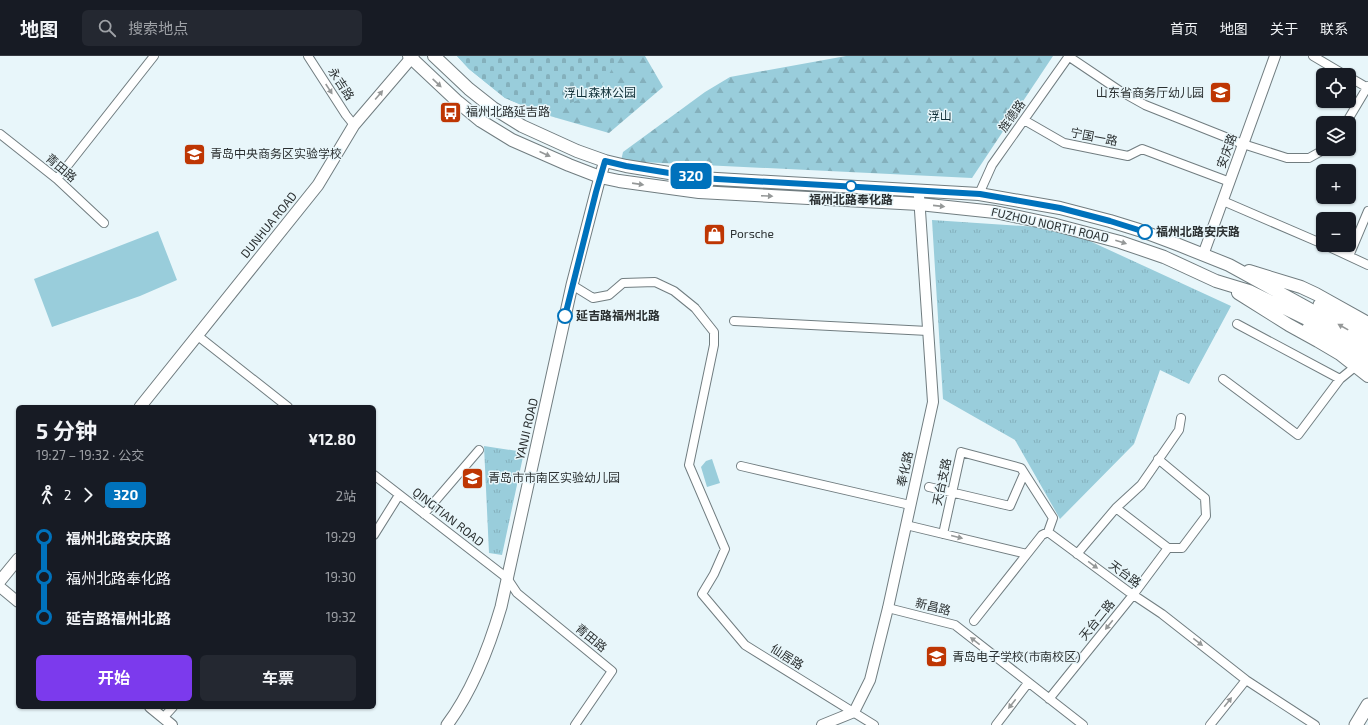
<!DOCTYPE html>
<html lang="zh">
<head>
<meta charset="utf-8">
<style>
	body { margin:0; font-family:"Exo 2","Noto Sans SC",sans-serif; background:#242831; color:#f1f3f6; height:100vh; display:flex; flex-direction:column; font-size:15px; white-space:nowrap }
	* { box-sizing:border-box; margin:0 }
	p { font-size:13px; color:#9ea1a6 }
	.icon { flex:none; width:22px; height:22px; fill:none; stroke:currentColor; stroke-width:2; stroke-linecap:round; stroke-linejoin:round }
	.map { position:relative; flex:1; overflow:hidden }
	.details { position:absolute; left:16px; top:349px; width:360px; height:304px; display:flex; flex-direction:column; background:#171b24; border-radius:6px; box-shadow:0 1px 3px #0004 }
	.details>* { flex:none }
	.badge { padding:0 8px; border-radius:6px; font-size:14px; line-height:26px }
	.controls { position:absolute; left:1316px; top:12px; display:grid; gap:8px }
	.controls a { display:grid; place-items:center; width:40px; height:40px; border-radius:6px; background:#171b24; box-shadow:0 1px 3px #0004; font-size:20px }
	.map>.badge { position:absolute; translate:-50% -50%; box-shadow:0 0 0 2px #fff }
	.legs { display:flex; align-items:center; gap:6px; height:44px; padding:0 20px; font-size:13px }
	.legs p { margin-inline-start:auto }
	.summary { display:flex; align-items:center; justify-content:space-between; height:68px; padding:0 20px }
	h1 { font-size:22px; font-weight:700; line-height:30px }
	.primary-button { display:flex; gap:8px; margin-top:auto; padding:8px 20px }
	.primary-button a { flex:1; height:46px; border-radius:6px; background:#7c3aed; color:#fff; font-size:16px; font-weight:700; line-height:46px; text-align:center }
	.primary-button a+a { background:#242831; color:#f1f3f6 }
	ul { padding:0 20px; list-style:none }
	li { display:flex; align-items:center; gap:14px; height:40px; font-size:15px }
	li i { display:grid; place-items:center; width:6px; height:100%; margin:0 5px; background:currentColor }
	li i::after { content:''; width:10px; height:10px; margin:-5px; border:3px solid; border-radius:50%; background:#171b24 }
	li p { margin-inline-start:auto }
	li:first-child i { background:linear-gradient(#0000 50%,currentColor 0) }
	li:last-child i { background:linear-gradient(currentColor 50%,#0000 0) }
	header { display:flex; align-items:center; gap:24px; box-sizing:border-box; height:56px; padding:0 20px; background:#171b24; border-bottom:1px solid #363941 }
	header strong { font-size:19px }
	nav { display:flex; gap:22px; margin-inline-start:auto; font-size:14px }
	.search { width:280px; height:36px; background:#242831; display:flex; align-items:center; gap:10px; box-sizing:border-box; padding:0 14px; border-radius:6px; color:#9ea1a6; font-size:15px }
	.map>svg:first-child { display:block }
	.grass { fill:url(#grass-tufts) }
	.forest { fill:url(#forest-firs) }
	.cemetery { fill:url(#cemetery-stones) }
	.garden { fill:#99cddb }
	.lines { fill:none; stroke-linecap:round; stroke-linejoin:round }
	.minor-casing { stroke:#717d80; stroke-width:10 }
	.tertiary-casing { stroke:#717d80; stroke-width:12 }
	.secondary-casing { stroke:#717d80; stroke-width:13 }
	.primary-casing { stroke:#717d80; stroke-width:14 }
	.trunk-casing { stroke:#717d80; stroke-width:15 }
	.minor { stroke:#fff; stroke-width:8 }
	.tertiary { stroke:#fff; stroke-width:10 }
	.secondary { stroke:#fff; stroke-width:11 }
	.primary { stroke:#fff; stroke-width:12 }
	.trunk { stroke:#fff; stroke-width:13 }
	.oneway { fill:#959898 }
	.line-1-casing { stroke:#fff; stroke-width:9 }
	.line-1 { stroke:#0072bc; stroke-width:6 }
	.stop-1-dot { fill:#fff; stroke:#0072bc; stroke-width:2 }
	.labels { text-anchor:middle; stroke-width:3; stroke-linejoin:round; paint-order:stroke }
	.street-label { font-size:12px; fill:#2b3031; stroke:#e8f6fa }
	.park-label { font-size:12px; fill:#0e2e36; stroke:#e8f6fa }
	.poi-label { font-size:12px; fill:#2b3031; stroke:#e8f6fa; text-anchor:start }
	.stop-label { font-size:12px; font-weight:bold; fill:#2b3031; stroke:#e8f6fa; text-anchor:start }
</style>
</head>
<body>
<header>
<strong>地图</strong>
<div class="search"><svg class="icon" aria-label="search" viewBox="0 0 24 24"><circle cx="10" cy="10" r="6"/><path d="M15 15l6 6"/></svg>搜索地点</div>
<nav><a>首页</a><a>地图</a><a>关于</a><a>联系</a></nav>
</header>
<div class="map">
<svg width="1368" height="669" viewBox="0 0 1368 669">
	<defs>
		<pattern id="grass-tufts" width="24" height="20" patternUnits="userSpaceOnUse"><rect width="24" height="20" fill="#99cddb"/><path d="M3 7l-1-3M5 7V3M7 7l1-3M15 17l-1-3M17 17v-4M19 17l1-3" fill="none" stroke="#84b0bc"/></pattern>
		<pattern id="forest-firs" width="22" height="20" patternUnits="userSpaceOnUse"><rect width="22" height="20" fill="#99cddb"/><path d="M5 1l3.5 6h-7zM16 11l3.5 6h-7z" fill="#84b0bc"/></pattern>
		<pattern id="cemetery-stones" width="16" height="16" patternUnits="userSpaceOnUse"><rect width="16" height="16" fill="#99cddb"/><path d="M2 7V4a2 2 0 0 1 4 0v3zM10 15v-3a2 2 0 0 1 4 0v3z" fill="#84b0bc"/></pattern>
	</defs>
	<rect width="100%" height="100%" fill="#e8f6fa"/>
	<path class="grass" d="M 932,164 L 1037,171 L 1081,181 L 1231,250 L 1189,328 L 1160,314 L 1134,388 L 1060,463 L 1015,384 L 943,343 Z
		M 484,390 L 524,396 L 502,499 L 489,497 Z"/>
	<path class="forest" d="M 457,0 L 645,0 L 663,31 L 609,77 L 543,58 L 505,42 L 469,13 Z
		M 846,0 L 1053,0 L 972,122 L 621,105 L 623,96 L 705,36 L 730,21 Z"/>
	<path class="cemetery" d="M 457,0 L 620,0 L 598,36 L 543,58 L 505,42 L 469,13 Z"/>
	<path class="garden" d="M 158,175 L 177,224 L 140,240 L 52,271 L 34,223 Z
		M 712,403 L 720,427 L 707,431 L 701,411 L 706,405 Z"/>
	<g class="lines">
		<defs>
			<path id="minor" d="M 308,0 L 346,59 L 354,69
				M 1068,0 L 1120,35 L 1145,49 L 1243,88 L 1287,102 L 1309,102 L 1325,93
				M 1313,0 L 1345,19
				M 1349,21 L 1368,32
				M 1024,64 L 1064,87 L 1128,100 L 1142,93 L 1230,126
				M 1346,67 L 1368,30
				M 0,78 L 57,123 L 104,167
				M 57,123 L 154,0
				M 979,138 L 992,109 L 1069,0
				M 1223,145 L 1323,188
				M 1325,189 L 1368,209
				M 1349,200 L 1368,155
				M 572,229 L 593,242 L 609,239 L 623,227 L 655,226 L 674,235 L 695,252 L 714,276 L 714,289 L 689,409 L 725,493 L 714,518 L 702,538 L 745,589 L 874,669
				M 734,265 L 928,275
				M 1237,268 L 1340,323
				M 198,280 L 288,351
				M 1223,323 L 1298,379 L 1340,323 L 1356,310
				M 741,410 L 910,449
				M 374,419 L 507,522 L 517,537 L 612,615 L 575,669
				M 929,431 L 1010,450 L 1024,418
				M 1116,452 L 1168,492 L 1182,492 L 1206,460 L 1205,442 L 1158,403
				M 424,458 L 479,394
				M 906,469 L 1027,498 L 1042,479 L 1048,476 L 1129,536 L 1162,558 L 1246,624 L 1315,669
				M 943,478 L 961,396 L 1021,412 L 1053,462 L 1048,476
				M 374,479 L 399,439
				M 1077,498 L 1116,452 L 1141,429 L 1179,374 L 1181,362
				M 888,552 L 955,569 L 1083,669
				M 974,565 L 1027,498
				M 1049,643 L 1133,539 L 1168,492
				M 163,662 L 173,651
				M 996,669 L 1028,627
				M 1210,669 L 1246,624"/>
			<path id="tertiary" d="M 1203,199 L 1275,0
				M 0,531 L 18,546
				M 150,651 L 172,669
				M 822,669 L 854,656 L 870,624 L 888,552 L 933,346 L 919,140"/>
			<path id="secondary" d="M 140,351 L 318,129 L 354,69 L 413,0
				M 0,525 L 18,503
				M 447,669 C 473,634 489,592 501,551 L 572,229 L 600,121 L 605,105"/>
			<path id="primary" d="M 409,0 L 458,46 L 481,65 L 512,84 L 569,109 L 600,121 L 619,125 L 699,136 L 919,148 L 995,156 L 1052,168 L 1120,186 L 1164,201 L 1216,225 L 1249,235 L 1313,266 L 1339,280 L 1368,299
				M 434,0 L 469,33 L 493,52 L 522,70 L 577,95 L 605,105 L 626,110 L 700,122 L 979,138 L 1060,152 L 1110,165 L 1139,174 L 1179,189 L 1229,209 L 1344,272 L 1368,287
				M 1249,215 L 1301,231 L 1316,238 L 1368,267
				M 1238,237 L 1289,269 L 1318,285 L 1340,298 L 1368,320"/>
			<path id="trunk" d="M 1320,249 L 1368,276
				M 1309,272 L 1348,294 L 1368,309
				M 1356,669 L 1368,649"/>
		</defs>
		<use href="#minor" class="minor-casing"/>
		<use href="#tertiary" class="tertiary-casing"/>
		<use href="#secondary" class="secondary-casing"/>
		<use href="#primary" class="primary-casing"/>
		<use href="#trunk" class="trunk-casing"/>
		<use href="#minor" class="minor"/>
		<use href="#tertiary" class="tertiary"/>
		<use href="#secondary" class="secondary"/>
		<use href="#primary" class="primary"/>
		<use href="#trunk" class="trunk"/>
	</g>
	<defs><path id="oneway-solid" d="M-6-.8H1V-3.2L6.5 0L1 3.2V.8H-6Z"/></defs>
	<g class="oneway">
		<use href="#oneway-solid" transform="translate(437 27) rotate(43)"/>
		<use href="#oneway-solid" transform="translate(329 33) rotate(57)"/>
		<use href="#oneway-solid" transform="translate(379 39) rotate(-50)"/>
		<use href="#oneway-solid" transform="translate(545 98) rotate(24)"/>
		<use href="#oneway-solid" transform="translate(638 128) rotate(8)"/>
		<use href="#oneway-solid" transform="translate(767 140) rotate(3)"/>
		<use href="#oneway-solid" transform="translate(939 150) rotate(6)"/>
		<use href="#oneway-solid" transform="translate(1121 186) rotate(18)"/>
		<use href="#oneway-solid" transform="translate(1343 271) rotate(-151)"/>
		<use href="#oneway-solid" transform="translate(957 481) rotate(14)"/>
		<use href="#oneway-solid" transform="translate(1093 509) rotate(36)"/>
		<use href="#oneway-solid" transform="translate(1109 569) rotate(129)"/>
		<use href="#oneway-solid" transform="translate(975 585) rotate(-142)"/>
		<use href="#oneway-solid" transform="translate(1198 586) rotate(38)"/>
		<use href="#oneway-solid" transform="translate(1228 646) rotate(-51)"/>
		<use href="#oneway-solid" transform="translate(1012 648) rotate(128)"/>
	</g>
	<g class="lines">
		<defs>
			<path id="line-1" d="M 565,260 L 596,136 L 605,105 L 626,110 L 700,122 L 980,138 L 1060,152 L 1110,165 L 1145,176"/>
		</defs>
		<use href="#line-1" class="line-1-casing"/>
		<use href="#line-1" class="line-1"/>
	</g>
	<defs>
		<symbol id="school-square" viewBox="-11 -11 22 22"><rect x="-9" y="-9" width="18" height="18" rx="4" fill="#be3603" stroke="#e8f6fa"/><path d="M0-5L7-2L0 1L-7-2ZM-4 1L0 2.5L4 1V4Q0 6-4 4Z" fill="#fff"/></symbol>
		<symbol id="bus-square" viewBox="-11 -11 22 22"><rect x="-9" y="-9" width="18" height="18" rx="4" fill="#be3603" stroke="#e8f6fa"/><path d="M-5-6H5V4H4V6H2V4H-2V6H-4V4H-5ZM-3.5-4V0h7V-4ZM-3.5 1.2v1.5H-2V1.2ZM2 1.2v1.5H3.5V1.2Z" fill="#fff"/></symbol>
		<symbol id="shop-square" viewBox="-11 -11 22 22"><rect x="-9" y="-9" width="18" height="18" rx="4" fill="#be3603" stroke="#e8f6fa"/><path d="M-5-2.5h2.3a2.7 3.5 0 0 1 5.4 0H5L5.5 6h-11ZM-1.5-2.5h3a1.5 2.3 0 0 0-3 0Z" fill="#fff"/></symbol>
	</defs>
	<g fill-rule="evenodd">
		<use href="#school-square" x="1208" y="24" width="25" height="25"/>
		<use href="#bus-square" x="438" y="44" width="25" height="25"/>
		<use href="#school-square" x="182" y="86" width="25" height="25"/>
		<use href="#shop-square" x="702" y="166" width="25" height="25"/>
		<use href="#school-square" x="460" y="410" width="25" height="25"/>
		<use href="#school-square" x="924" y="588" width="25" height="25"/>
	</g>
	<g class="stop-1-dot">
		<circle cx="851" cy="130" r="5"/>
		<circle cx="1145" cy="176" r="7"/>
		<circle cx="565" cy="260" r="7"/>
	</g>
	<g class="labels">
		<g class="street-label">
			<text transform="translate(341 28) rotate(57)" y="4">永吉路</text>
			<text transform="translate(1012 60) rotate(-55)" y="4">旌德路</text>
			<text transform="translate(1094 81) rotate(11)" y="4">宁国一路</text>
			<text transform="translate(1227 95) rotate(-70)" y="4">安庆路</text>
			<text transform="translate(61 112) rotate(40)" y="4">青田路</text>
			<text transform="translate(269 169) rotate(-51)" y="4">DUNHUA ROAD</text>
			<text transform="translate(1050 169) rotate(13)" y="4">FUZHOU NORTH ROAD</text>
			<text transform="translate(527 373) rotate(-77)" y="4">YANJI ROAD</text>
			<text transform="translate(905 413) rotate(-78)" y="4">奉化路</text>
			<text transform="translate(942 426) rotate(-78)" y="4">天台支路</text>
			<text transform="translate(448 461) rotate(38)" y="4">QINGTIAN ROAD</text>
			<text transform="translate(1125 518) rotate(36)" y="4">天台路</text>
			<text transform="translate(933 551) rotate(14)" y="4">新昌路</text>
			<text transform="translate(1097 564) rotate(-51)" y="4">天台二路</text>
			<text transform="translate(591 582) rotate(39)" y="4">青田路</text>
			<text transform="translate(787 601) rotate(32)" y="4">仙居路</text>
		</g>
		<g class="park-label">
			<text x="600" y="41">浮山森林公园</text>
			<text x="940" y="64">浮山</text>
		</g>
		<g class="poi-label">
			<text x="1204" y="41" text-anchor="end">山东省商务厅幼儿园</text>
			<text x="466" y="60">福州北路延吉路</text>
			<text x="210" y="102">青岛中央商务区实验学校</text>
			<text x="730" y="182">Porsche</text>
			<text x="488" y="426">青岛市市南区实验幼儿园</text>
			<text x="952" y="605">青岛电子学校(市南校区)</text>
		</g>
		<g class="stop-label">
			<text x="851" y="148" text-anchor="middle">福州北路奉化路</text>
			<text x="1156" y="180">福州北路安庆路</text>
			<text x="576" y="264">延吉路福州北路</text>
		</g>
	</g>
</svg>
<div class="controls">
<a><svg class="icon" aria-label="locate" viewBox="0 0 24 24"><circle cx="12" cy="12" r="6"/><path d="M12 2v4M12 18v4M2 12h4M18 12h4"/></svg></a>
<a><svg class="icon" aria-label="layers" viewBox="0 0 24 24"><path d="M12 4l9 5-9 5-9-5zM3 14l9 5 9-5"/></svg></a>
<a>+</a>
<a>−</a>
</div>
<b class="badge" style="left:691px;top:120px;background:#0072bc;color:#fff">320</b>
<section class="details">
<div class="summary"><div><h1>5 分钟</h1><p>19:27 – 19:32 · 公交</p></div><b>¥12.80</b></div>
<div class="legs"><svg class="icon" aria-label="walk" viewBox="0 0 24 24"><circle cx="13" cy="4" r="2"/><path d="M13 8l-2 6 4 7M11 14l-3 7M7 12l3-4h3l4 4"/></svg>2<svg class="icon" aria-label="forward" viewBox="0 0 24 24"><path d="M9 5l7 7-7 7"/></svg><b class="badge" style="background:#0072bc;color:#fff">320</b><p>2站</p></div>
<ul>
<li><i style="color:#0072bc"></i><b>福州北路安庆路</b><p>19:29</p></li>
<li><i style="color:#0072bc"></i><span>福州北路奉化路</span><p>19:30</p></li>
<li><i style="color:#0072bc"></i><b>延吉路福州北路</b><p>19:32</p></li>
</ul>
<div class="primary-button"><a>开始</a><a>车票</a></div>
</section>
</div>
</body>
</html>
